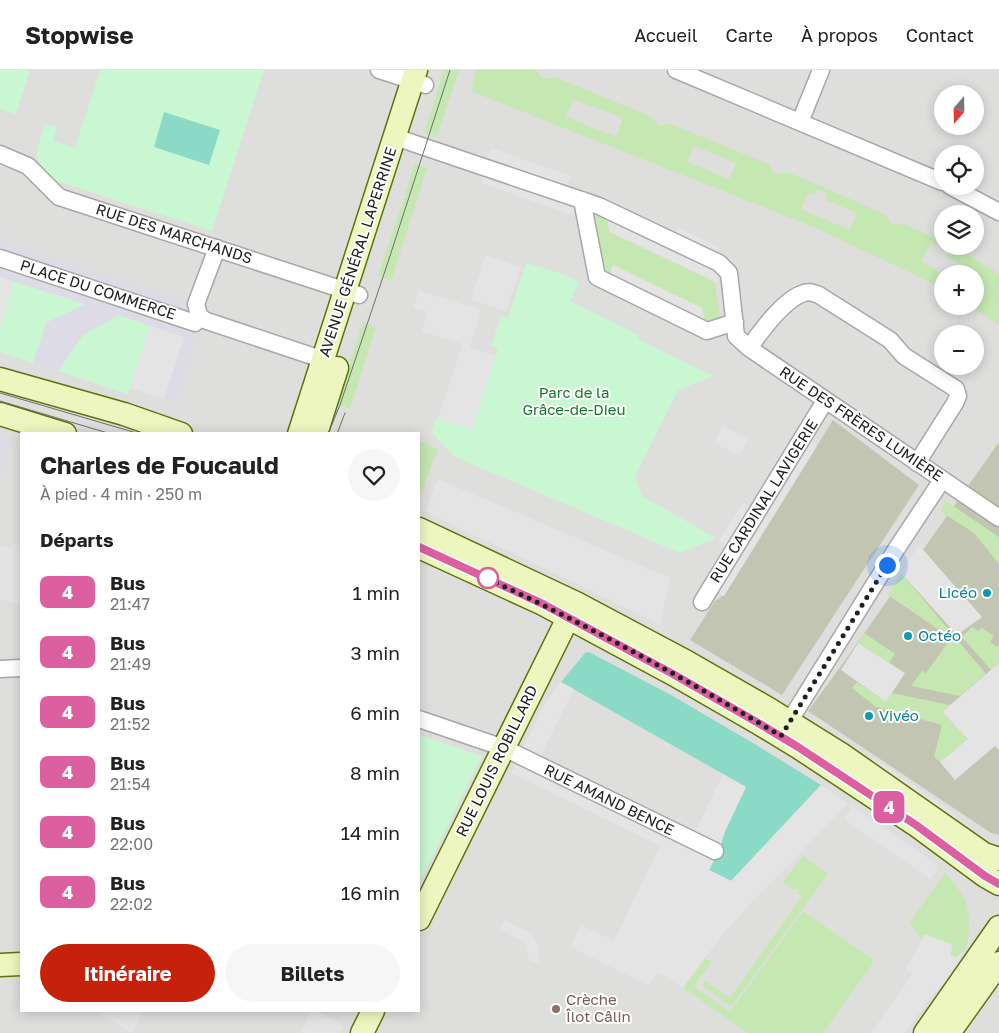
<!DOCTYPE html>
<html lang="fr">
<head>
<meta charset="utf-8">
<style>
	body { margin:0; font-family:"Golos Text",sans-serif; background:#f6f6f6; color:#222; height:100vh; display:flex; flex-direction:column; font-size:19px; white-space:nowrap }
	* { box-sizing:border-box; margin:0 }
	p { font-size:16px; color:#767676 }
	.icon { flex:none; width:28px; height:28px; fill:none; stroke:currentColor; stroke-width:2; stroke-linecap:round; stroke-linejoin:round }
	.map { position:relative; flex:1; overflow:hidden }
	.drawer { position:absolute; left:20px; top:362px; width:400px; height:580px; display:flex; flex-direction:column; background:#fff; border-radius:0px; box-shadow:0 2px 12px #0003 }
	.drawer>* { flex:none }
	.badge { padding:0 10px; border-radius:8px; font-size:18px; line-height:32px }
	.needle { width:32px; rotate:200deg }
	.controls { position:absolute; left:934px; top:15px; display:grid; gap:10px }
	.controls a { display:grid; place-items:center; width:50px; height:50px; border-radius:50%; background:#fff; box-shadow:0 2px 12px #0003; font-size:25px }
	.you { position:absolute; width:25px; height:25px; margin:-12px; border:4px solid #fff; border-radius:50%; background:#1a73e8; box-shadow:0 0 0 8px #1a73e833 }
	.map>.badge { position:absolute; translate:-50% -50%; box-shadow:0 0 0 2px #fff }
	h2 { padding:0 20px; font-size:19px; line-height:45px }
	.round { display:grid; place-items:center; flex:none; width:52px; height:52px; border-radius:26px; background:#f6f6f6 }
	.overview { display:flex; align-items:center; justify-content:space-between; height:85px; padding:0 20px }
	h1 { font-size:24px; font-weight:700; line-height:38px }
	.cta { display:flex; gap:10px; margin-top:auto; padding:10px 20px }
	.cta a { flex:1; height:58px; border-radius:30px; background:#c5210b; color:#fff; font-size:20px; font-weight:700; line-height:58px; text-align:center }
	.cta a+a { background:#f6f6f6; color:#222 }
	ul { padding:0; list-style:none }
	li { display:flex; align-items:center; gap:15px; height:60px; padding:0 20px }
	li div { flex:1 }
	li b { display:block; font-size:19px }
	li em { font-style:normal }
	li .badge { min-width:55px; font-weight:700; text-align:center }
	header { display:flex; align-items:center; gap:30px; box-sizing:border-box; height:70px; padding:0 25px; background:#fff; border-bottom:1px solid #e0e0e0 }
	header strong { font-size:24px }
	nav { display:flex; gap:28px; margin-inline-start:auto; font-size:18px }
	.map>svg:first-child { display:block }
	.residential { fill:#dededd; fill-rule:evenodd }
	.construction { fill:#c3c5b3 }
	.grass { fill:#c5e7b1; fill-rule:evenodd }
	.park { fill:#c8f7d1 }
	.pitch { fill:#8adac5 }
	.parking { fill:#e4e4e4 }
	.plaza { fill:#dddce6 }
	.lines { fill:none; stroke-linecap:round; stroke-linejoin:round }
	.street-casing { stroke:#a7a7a7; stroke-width:19 }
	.secondary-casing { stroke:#5c740b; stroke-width:25 }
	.street { stroke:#fff; stroke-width:16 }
	.secondary { stroke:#edf6bf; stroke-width:22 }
	.tram { stroke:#6e6e6e; stroke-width:1 }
	.line-casing { stroke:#fff; stroke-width:11 }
	.line { stroke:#dc5f9f; stroke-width:8 }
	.walk { stroke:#202020; stroke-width:5; stroke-dasharray:0 9 }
	.stop-dot { fill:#fff; stroke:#dc5f9f; stroke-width:2.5 }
	.culture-dot { fill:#0f9aa8; stroke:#fff; stroke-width:2 }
	.education-dot { fill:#8d6e63; stroke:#fff; stroke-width:2 }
	.labels { text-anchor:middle; stroke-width:4; stroke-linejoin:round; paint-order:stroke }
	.street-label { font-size:15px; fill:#202020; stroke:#fff }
	.park-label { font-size:15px; fill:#127b27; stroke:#fff }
	.culture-label { font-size:15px; fill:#0d838f; stroke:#fff; text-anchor:start }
	.education-label { font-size:15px; fill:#785e54; stroke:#fff; text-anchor:start }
</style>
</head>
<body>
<header>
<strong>Stopwise</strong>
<nav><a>Accueil</a><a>Carte</a><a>À propos</a><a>Contact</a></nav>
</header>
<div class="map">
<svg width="999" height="963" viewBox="0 0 999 963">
	<rect width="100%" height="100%" fill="#f0eee7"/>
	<path class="residential" d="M 0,0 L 999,0 L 999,963 L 0,963 ZM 942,24 L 975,24 L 975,56 L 942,56 ZM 942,84 L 975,84 L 975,116 L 942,116 ZM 942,144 L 975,144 L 975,176 L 942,176 ZM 942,204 L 975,204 L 975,236 L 942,236 ZM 942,264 L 975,264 L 975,296 L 942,296 ZM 21,364 L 419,364 L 419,941 L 21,941 Z"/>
	<path class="construction" d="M 833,350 L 919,415 L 782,625 L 690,570 L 715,531 L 724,525 Z
		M 999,372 L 999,765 L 991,763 L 808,641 L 846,589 Z"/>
	<path class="grass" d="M 444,0 L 459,0 L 437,66 L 424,63 Z
		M 476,0 L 536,0 L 543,9 L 555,7 L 652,47 L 659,56 L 671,54 L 768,94 L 775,104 L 787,102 L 837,123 L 885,145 L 893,155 L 904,154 L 942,171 L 942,176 L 954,176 L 958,178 L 999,204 L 999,255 L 971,236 L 975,236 L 975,209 L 978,202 L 965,195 L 964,196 L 946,186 L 948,182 L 932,172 L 921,191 L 943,204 L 942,218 L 821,160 L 471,21 ZM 573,29 L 623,48 L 616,67 L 566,47 ZM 694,76 L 736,93 L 729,109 L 687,92 ZM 816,119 L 828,124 L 826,130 L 857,143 L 850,160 L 801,139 L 808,123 L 816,125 L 814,123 Z
		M 415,94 L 427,98 L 391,211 L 378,206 Z
		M 591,142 L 607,150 L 610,162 L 715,212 L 720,249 L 705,252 L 613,195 L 609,204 L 602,201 Z
		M 363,252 L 376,257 L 350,339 L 336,334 Z
		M 419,371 L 438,379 L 419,427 Z
		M 946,431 L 999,467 L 999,494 L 974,463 L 940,441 Z
		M 901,503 L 986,604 L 960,626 L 911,616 L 922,601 L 926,603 L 951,568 L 888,525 Z
		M 972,557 L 978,561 L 982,558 L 994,566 L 990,572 L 997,577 L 999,575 L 999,593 L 991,600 L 962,567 Z
		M 864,563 L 895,584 L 889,593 L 858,573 Z
		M 857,612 L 886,632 L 892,623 L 950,635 L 942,642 L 968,669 L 940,692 L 934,687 L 942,655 L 876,637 L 852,618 Z
		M 803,786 L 828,804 L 731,937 L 702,915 L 705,911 L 730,928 L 802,826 L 797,823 L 799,820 L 796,818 L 794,820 L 783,812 Z
		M 945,803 C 952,811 961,821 966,832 C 970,843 971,872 963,882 C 961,884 958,885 956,887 L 950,886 L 925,864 L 922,870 L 909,853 Z
		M 803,841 L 872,889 L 873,893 L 823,963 L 748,963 L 683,918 L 705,888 L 711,892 L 694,916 L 730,942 Z"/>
	<path class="park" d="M 0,0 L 30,0 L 16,44 L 0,39 Z
		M 100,0 L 264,0 L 212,161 L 54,110 L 36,88 L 38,76 L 45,54 L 57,57 L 53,71 L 75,78 Z
		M 526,193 L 560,203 L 579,212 L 570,231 L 639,265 L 637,269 L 714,306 L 678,320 L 635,406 L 642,426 L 716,468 L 680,483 L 455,387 L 432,363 L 436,348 L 472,359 L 498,278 L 491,276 L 501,246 L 508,248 Z
		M 14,211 L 86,234 L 46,253 L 33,293 L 0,282 L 0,258 Z
		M 118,245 L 150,255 L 128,324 L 58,301 L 83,265 Z
		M 419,665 L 482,686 L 419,813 Z"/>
	<path class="pitch" d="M 164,42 L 220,60 L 209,95 L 154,77 Z
		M 589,582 L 671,625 L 758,676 L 821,715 L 731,811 L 709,800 L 720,777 L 725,761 L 746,717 L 561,612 L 585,583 Z"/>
	<path class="parking" d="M 491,78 L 571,106 L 567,116 L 487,88 Z
		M 485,103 L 576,136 L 573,145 L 481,113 Z
		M 607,150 L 717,201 L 718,213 L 610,162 Z
		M 679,158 L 718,177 L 715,184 L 675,164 Z
		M 486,185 L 521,197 L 506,241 L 471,230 Z
		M 613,195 L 702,238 L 705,252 L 609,204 Z
		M 0,206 L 14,211 L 0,258 Z
		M 419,220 L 481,240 L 470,277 L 496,286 L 472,360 L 438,349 L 462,274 L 422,261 L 427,242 L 413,238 Z
		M 150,255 L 184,267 L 164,329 L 130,318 Z
		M 723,356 L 748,369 L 740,386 L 714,373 Z
		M 810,367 L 817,376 L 724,526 L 716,519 Z
		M 438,409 L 670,508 L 660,555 L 557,504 L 425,442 Z
		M 743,432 L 753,437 L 730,476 L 719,471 Z
		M 5,470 L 21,476 L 21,526 L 18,535 L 0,529 L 0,478 L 2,476 L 11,479 L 11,473 Z
		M 919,475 L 982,547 L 957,565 L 901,503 Z
		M 858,573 L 905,603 L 886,632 L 841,600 Z
		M 999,593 L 999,680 L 995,676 L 955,710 L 940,692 L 968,669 L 942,642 Z
		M 561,612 L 574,619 L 539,689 L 522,681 L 545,633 Z
		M 873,688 L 957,745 L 954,751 L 870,694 Z
		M 517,691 L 715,788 L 709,800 L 731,811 L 821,715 L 848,733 L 723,863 L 683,918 L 658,902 L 649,916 L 570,877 L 581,855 L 614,871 L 660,776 L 511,703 Z
		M 723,704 L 746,717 L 725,761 L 720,777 L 694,764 Z
		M 852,736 L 939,796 L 930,809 L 844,749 Z
		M 504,850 L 528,862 L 535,869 L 539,880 L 539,893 L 529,890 L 525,873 L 500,859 Z
		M 925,864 L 953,875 L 950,886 L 956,887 L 963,882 L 956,896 L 937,923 L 935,921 L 905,963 L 871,963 L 912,904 L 906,899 Z
		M 102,941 L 144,941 L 131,963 L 100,944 Z
		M 311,941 L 316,941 L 344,956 L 340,963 L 301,963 Z"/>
	<path class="plaza" d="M 0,165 L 4,166 L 2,171 L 193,233 L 203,253 L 177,333 L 164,329 L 184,267 L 119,245 L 83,265 L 58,301 L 33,293 L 46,253 L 85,234 L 0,207 Z
		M 0,368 L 12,372 L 0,409 Z"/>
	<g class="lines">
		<defs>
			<path id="street" d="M 379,0 L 425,15
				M 676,0 L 942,112
				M 800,52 L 821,0
				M 395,67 L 599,136 L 719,193 L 729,203 L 736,266 L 749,278 L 999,448
				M 0,84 L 28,96 L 59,127 L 359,225
				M 950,116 L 999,142
				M 582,130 L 597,207 L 707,261 L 735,252
				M 217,178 L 196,234 L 199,245 L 204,250 L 324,290
				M 0,188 L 195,253
				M 749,278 C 761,261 784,229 804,223 C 810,221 814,223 819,225 L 890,270 L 904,286 L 956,319 L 958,326 L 955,333 L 917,393
				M 702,532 L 825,331
				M 0,599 L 21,598
				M 419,649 L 504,678 L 715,781
				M 784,660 L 897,478 L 942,410"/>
			<path id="secondary" d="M 0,309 L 124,344 L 181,364
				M 0,344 L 65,364
				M 299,364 L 416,0
				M 316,364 L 337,298
				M 419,459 L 576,533 L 687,592 L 769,639 L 841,684 L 984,784 L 999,789
				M 419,477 L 543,534 L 673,604 L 760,654 L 798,677 L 916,755 L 985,806 L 999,814
				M 419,849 L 575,534
				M 0,895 L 21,894
				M 362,963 L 373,941
				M 925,963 L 999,857
				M 949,963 L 999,893"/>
		</defs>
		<use href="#street" class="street-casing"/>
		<use href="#secondary" class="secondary-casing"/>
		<use href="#street" class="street"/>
		<use href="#secondary" class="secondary"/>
		<path class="tram" d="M 0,323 L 140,364
			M 0,331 L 111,364
			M 328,364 L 340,335 L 389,189 L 450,0
			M 337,364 L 345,343"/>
	</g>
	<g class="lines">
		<defs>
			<path id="line" d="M 419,477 L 543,534 L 673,604 L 760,654 L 798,677 L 916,755 L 985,806 L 999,814"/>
		</defs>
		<use href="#line" class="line-casing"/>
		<use href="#line" class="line"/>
		<path class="walk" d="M 488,508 L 484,507 C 586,554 684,608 781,666 L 887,495"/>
	</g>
	<circle class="stop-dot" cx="488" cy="508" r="10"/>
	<g class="culture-dot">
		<circle cx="987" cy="523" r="5"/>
		<circle cx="908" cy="566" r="5"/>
		<circle cx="869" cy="646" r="5"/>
	</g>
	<circle class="education-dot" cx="556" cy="939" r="5"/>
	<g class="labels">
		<g class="street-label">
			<text transform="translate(174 164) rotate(18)" y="5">RUE DES MARCHANDS</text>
			<text transform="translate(358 182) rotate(-72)" y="5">AVENUE GÉNÉRAL LAPERRINE</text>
			<text transform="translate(98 220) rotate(18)" y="5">PLACE DU COMMERCE</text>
			<text transform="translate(861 354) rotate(34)" y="5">RUE DES FRÈRES LUMIÈRE</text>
			<text transform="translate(764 431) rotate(-58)" y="5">RUE CARDINAL LAVIGERIE</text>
			<text transform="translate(497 691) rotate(-64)" y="5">RUE LOUIS ROBILLARD</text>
			<text transform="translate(609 730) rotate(26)" y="5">RUE AMAND BENCE</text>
		</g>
		<g class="park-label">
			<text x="574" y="328">Parc de la<tspan x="574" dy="17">Grâce-de-Dieu</tspan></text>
		</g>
		<g class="culture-label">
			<text x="977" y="528" text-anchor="end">Licéo</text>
			<text x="918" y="571">Octéo</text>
			<text x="879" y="651">Vivéo</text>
		</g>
		<g class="education-label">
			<text x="566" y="935">Crèche<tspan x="566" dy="17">Îlot Câlin</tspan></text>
		</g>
	</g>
</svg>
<div class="controls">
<a><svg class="needle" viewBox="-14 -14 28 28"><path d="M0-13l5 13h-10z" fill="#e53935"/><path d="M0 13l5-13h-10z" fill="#767676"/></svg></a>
<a><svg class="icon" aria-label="locate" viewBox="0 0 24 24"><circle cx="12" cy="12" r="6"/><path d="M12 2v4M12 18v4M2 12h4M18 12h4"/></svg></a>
<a><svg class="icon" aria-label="layers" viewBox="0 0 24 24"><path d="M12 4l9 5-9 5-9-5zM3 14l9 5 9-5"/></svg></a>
<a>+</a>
<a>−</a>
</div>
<div class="you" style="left:887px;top:495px"></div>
<b class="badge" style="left:889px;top:737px;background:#dc5f9f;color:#fff">4</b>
<section class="drawer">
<div class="overview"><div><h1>Charles de Foucauld</h1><p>À pied · 4 min · 250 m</p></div><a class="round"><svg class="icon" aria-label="heart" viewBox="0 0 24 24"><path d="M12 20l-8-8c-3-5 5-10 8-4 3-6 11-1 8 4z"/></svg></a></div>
<h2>Départs</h2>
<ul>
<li><span class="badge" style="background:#dc5f9f;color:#fff">4</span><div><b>Bus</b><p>21:47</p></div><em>1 min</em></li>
<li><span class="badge" style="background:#dc5f9f;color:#fff">4</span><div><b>Bus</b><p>21:49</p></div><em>3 min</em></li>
<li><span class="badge" style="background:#dc5f9f;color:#fff">4</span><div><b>Bus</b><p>21:52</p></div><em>6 min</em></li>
<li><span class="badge" style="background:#dc5f9f;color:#fff">4</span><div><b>Bus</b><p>21:54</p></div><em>8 min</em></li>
<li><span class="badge" style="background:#dc5f9f;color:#fff">4</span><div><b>Bus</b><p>22:00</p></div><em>14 min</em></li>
<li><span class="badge" style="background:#dc5f9f;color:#fff">4</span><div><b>Bus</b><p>22:02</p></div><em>16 min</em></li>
</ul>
<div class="cta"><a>Itinéraire</a><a>Billets</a></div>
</section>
</div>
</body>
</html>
